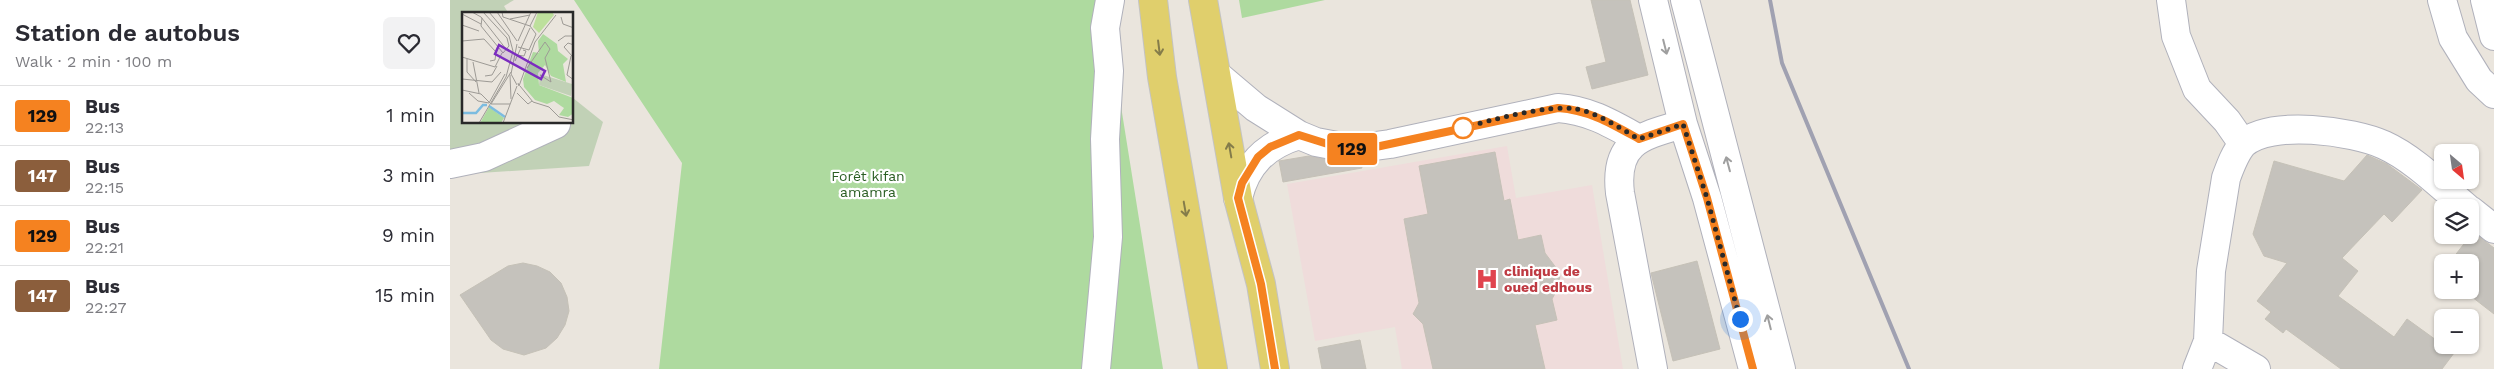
<!DOCTYPE html>
<html lang="en">
<head>
<meta charset="utf-8">
<style>
	body { margin:0; font-family:"Work Sans",sans-serif; background:#f2f2f3; color:#2b2b33; height:100vh; display:flex; flex-direction:column; font-size:19px; white-space:nowrap }
	* { box-sizing:border-box; margin:0 }
	p { font-size:16px; color:#7c7c81 }
	.icon { flex:none; width:28px; height:28px; fill:none; stroke:currentColor; stroke-width:2; stroke-linecap:round; stroke-linejoin:round }
	.map { position:relative; flex:1; overflow:hidden }
	.drawer { display:flex; flex-direction:column; background:#fff; width:450px }
	.drawer>* { flex:none }
	.badge { padding:0 10px; border-radius:4px; font-size:18px; line-height:32px }
	.needle { width:32px; rotate:151deg }
	.controls { position:absolute; left:1984px; top:144px; display:grid; gap:10px }
	.controls a { display:grid; place-items:center; width:45px; height:45px; border-radius:8px; background:#fff; box-shadow:0 1px 4px #0004; font-size:25px }
	.you { position:absolute; width:25px; height:25px; margin:-12px; border:4px solid #fff; border-radius:50%; background:#1a73e8; box-shadow:0 0 0 8px #1a73e833 }
	.map>.badge { position:absolute; translate:-50% -50%; box-shadow:0 0 0 2px #fff }
	.round { display:grid; place-items:center; flex:none; width:52px; height:52px; border-radius:8px; background:#f2f2f3 }
	.overview { display:flex; align-items:center; justify-content:space-between; height:85px; padding:0 15px }
	h1 { font-size:24px; font-weight:600; line-height:38px }
	ul { padding:0; list-style:none }
	li { display:flex; align-items:center; gap:15px; height:60px; padding:0 15px; border-top:1px solid #e1e1e2 }
	li div { flex:1 }
	li b { display:block; font-size:19px }
	li em { font-style:normal }
	li .badge { min-width:55px; font-weight:700; text-align:center }
	main { display:flex; flex:1; min-height:0 }
	.map>svg:first-child { display:block }
	.medical { fill:#efdcdb }
	.green { fill:#aeda9f }
	.cemetery { fill:#c1d1b6 }
	.building { fill:#c5c2bc; stroke:#c5c1b7 }
	.lines { fill:none; stroke-linecap:round; stroke-linejoin:round }
	.minor-casing { stroke:#b0b1bb; stroke-width:30 }
	.major-casing { stroke:#c3c3c3; stroke-width:30 }
	.minor { stroke:#fff; stroke-width:28 }
	.major { stroke:#e0cf6c; stroke-width:28 }
	.rail { stroke:#a0a1b1; stroke-width:4 }
	.oneway { stroke:#9f9f9f }
	.oneway2 { stroke:#847c4a }
	.line-casing { stroke:#fff; stroke-width:11 }
	.line { stroke:#f58220; stroke-width:8 }
	.walk { stroke:#292929; stroke-width:5; stroke-dasharray:0 9 }
	.stop-dot { fill:#fff; stroke:#f58220; stroke-width:2.5 }
	.labels { text-anchor:middle; stroke-width:4.5; stroke-linejoin:round; paint-order:stroke }
	.park-label { font-size:14px; fill:#295d22; stroke:#fff }
	.health-label { font-size:14px; font-weight:bold; fill:#be3a42; stroke:#fff; text-anchor:start }
	.inset-river { fill:none; stroke:#7cbce0; stroke-width:2.5 }
	.inset-road { fill:none; stroke:#9d9a95; stroke-width:1 }
	.view { fill:#7b2cbf; fill-opacity:0.15; stroke:#7b2cbf; stroke-width:2.5 }
	.inset-edge { fill:none; stroke:#292929; stroke-width:2.5 }
</style>
</head>
<body>
<main>
<section class="drawer">
<div class="overview"><div><h1>Station de autobus</h1><p>Walk · 2 min · 100 m</p></div><a class="round"><svg class="icon" aria-label="heart" viewBox="0 0 24 24"><path d="M12 20l-8-8c-3-5 5-10 8-4 3-6 11-1 8 4z"/></svg></a></div>
<ul>
<li><span class="badge" style="background:#f58220;color:#111">129</span><div><b>Bus</b><p>22:13</p></div><em>1 min</em></li>
<li><span class="badge" style="background:#8b5e3c;color:#fff">147</span><div><b>Bus</b><p>22:15</p></div><em>3 min</em></li>
<li><span class="badge" style="background:#f58220;color:#111">129</span><div><b>Bus</b><p>22:21</p></div><em>9 min</em></li>
<li><span class="badge" style="background:#8b5e3c;color:#fff">147</span><div><b>Bus</b><p>22:27</p></div><em>15 min</em></li>
</ul>
</section>
<div class="map">
<svg width="2044" height="369" viewBox="0 0 2044 369">
	<rect width="100%" height="100%" fill="#eae5dd"/>
	<path class="medical" d="M 1057,146 L 1066,198 L 1142,185 L 1173,369 L 952,369 L 945,327 L 865,341 L 837,184 Z"/>
	<path class="green" d="M 124,0 L 654,0 L 713,369 L 209,369 L 232,163 Z
		M 789,0 L 875,0 L 792,18 Z"/>
	<path class="cemetery" d="M 0,0 L 64,0 L 54,6 L 59,14 L 14,14 L 14,122 L 122,122 L 123,98 L 153,122 L 139,166 L 0,175 Z"/>
	<path class="building" d="M 1141,0 L 1180,0 L 1198,75 L 1142,89 L 1136,67 L 1156,62 Z
		M 1045,152 L 1054,201 L 1060,199 L 1068,240 L 1091,235 L 1095,253 L 1110,273 L 1109,286 L 1102,299 L 1107,320 L 1085,325 L 1095,369 L 983,369 L 973,324 L 963,314 L 969,303 L 954,219 L 978,214 L 969,166 Z
		M 1917,155 L 1937,164 L 1972,190 L 1942,222 L 1934,214 L 1892,258 L 1908,271 L 1888,296 L 1944,337 L 1957,319 L 2004,353 L 1992,369 L 1891,369 L 1836,329 L 1833,333 L 1815,319 L 1821,312 L 1807,301 L 1837,263 L 1814,256 L 1803,234 L 1824,161 L 1894,181 Z
		M 859,156 L 900,164 L 911,164 L 912,168 L 833,182 L 829,161 Z
		M 2023,232 L 2044,248 L 2044,314 L 2013,290 L 2020,290 L 2020,262 L 2000,262 Z
		M 1247,261 L 1270,349 L 1223,361 L 1201,273 Z
		M 73,263 L 87,266 L 100,272 L 111,283 L 117,297 L 119,311 L 115,325 L 107,338 L 96,348 L 74,355 L 53,349 L 41,340 L 10,295 L 58,266 Z
		M 910,340 L 916,369 L 872,369 L 868,348 Z"/>
	<g class="lines">
		<defs>
			<path id="minor" d="M 1203,0 L 1233,124 L 1257,198 L 1303,369
				M 1235,0 L 1331,369
				M 1721,0 L 1726,36 L 1747,89 L 1777,121 L 1793,144
				M 1992,0 L 2003,38 L 2029,80 L 2044,94
				M 2035,0 L 2044,36
				M 767,75 L 806,108 L 849,135 L 866,142 L 903,149 L 940,144 L 1108,108 C 1139,110 1162,124 1189,139
				M 0,164 L 34,157 L 106,124
				M 788,198 C 796,164 816,145 849,135
				M 2020,210 L 2044,229
				M 1758,341 L 1806,369
				M 646,369 L 658,237 L 655,139 L 659,71 L 655,28 L 660,0
				M 1203,369 L 1170,193 C 1164,142 1191,136 1233,124
				M 1747,369 L 1758,341 L 1761,271 L 1776,178 C 1780,167 1785,153 1793,144 C 1820,119 1903,131 1934,145 C 1963,158 1992,187 2017,208"/>
			<path id="major" d="M 703,0 L 712,77 L 763,369
				M 753,0 L 788,198 L 811,284 L 825,369"/>
		</defs>
		<use href="#minor" class="minor-casing"/>
		<use href="#major" class="major-casing"/>
		<use href="#minor" class="minor"/>
		<use href="#major" class="major"/>
		<path class="rail" d="M 1320,0 L 1332,63 L 1459,369"/>
	</g>
	<defs><path id="oneway-shaft" d="M-6 0H5M1.5-3L5.5 0L1.5 3" fill="none" stroke-width="1.6" stroke-linecap="round" stroke-linejoin="round" transform="scale(1.25)"/></defs>
	<g class="oneway">
		<use href="#oneway-shaft" transform="translate(1215 47) rotate(76)"/>
		<use href="#oneway-shaft" transform="translate(1278 164) rotate(-105)"/>
		<use href="#oneway-shaft" transform="translate(1319 322) rotate(-104)"/>
	</g>
	<g class="oneway2">
		<use href="#oneway-shaft" transform="translate(709 48) rotate(83)"/>
		<use href="#oneway-shaft" transform="translate(780 150) rotate(-100)"/>
		<use href="#oneway-shaft" transform="translate(735 209) rotate(80)"/>
	</g>
	<g class="lines">
		<defs>
			<path id="line" d="M 825,369 L 811,284 L 788,198 L 792,183 L 808,157 L 820,147 L 849,135 L 884,146 L 921,148 L 1108,108 C 1139,110 1162,124 1189,139 L 1233,124 L 1257,198 L 1303,369"/>
		</defs>
		<use href="#line" class="line-casing"/>
		<use href="#line" class="line"/>
		<path class="walk" d="M 1013,128 C 1040,120 1100,104 1126,109 C 1149,113 1169,128 1189,139 L 1233,124 L 1257,198 L 1290,319"/>
	</g>
	<defs>
		<symbol id="hospital-bare" viewBox="-9 -9 18 18"><path d="M-5-5h3v3.5h4V-5h3V5h-3V1.5h-4V5h-3Z" fill="#e0444e" stroke="#fff" stroke-width="2.5" paint-order="stroke"/></symbol>
	</defs>
	<g fill-rule="evenodd">
		<use href="#hospital-bare" x="1021" y="263" width="32" height="32"/>
	</g>
	<circle class="stop-dot" cx="1013" cy="128" r="10"/>
	<g class="labels">
		<g class="park-label">
			<text x="418" y="181">Forêt kifan<tspan x="418" dy="16">amamra</tspan></text>
		</g>
		<g class="health-label">
			<text x="1054" y="276">clinique de<tspan x="1054" dy="16">oued edhous</tspan></text>
		</g>
	</g>
	<g transform="translate(12 12)">
		<rect width="111" height="111" fill="#eae5dd"/>
		<path d="M 81,22 L 95,32 L 96,39 L 106,47 L 101,52 L 104,70 L 89,64 L 83,53 L 76,61 L 77,73 L 111,86 L 112,101 L 106,105 L 97,103 L 102,96 L 99,94 L 92,89 L 85,92 L 73,88 L 62,75 L 61,67 L 71,40 L 77,41 L 76,29 ZM 27,95 L 42,106 L 39,111 L 18,111 Z" fill="#aeda9f"/>
		<path d="M 78,62 L 110,72 L 109,84 L 77,73 Z" fill="#c1d1b6"/>
		<path d="M 76,0 L 90,0 L 92,3 L 77,21 L 71,15 Z" fill="#bde09c"/>
		<path class="inset-river" d="M 27,94 L 43,105M 0,101 L 14,101 L 21,93 L 25,93"/>
		<path class="inset-road" d="M 10,0 L 19,5 L 44,37M 35,0 L 55,29M 40,0 L 41,5 L 68,14 L 74,22 L 67,38 L 56,35M 0,2 L 19,12M 99,5 L 101,12 L 112,16M 20,6 L 19,14 L 41,41 L 47,34 L 45,26 L 21,0M 48,7 L 68,3M 0,13 L 17,19M 68,14 L 75,0M 0,29 L 22,27 L 34,40 L 33,48 L 28,49M 56,29 L 69,0M 96,29 L 103,24 L 112,24M 55,32 L 49,62 L 55,73M 55,43 L 62,44 L 64,39 L 61,38M 109,44 L 105,63 L 112,68M 110,44 L 102,35 L 106,31 L 112,33M 0,45 L 33,55 L 40,41M 5,47 L 5,60 L 14,70M 53,49 L 68,16M 11,50 L 17,81M 65,56 L 83,30 L 88,37 L 83,46 L 89,70 L 78,63M 48,63 L 49,87M 23,64 L 30,63 L 35,54M 0,67 L 30,70 L 39,60M 56,71 L 57,74 L 73,30 L 94,3M 58,74 L 71,90 L 87,95 L 97,105 L 112,108M 0,78 L 19,82 L 29,92M 7,81 L 16,89 L 27,91 L 43,62M 55,81 L 66,92 L 70,89M 48,92 L 29,92 L 49,60M 17,111 L 44,65 L 51,39 L 47,24 L 27,0M 41,111 L 55,74"/>
		<path class="view" d="M 37,33 L 83,59 L 79,67 L 33,42 Z"/>
		<rect width="111" height="111" class="inset-edge"/>
	</g>
</svg>
<div class="controls">
<a><svg class="needle" viewBox="-14 -14 28 28"><path d="M0-13l5 13h-10z" fill="#e53935"/><path d="M0 13l5-13h-10z" fill="#7c7c81"/></svg></a>
<a><svg class="icon" aria-label="layers" viewBox="0 0 24 24"><path d="M12 4l9 5-9 5-9-5zM3 14l9 5 9-5"/></svg></a>
<a>+</a>
<a>−</a>
</div>
<div class="you" style="left:1290px;top:319px"></div>
<b class="badge" style="left:902px;top:149px;background:#f58220;color:#111">129</b>
</div>
</main>
</body>
</html>
